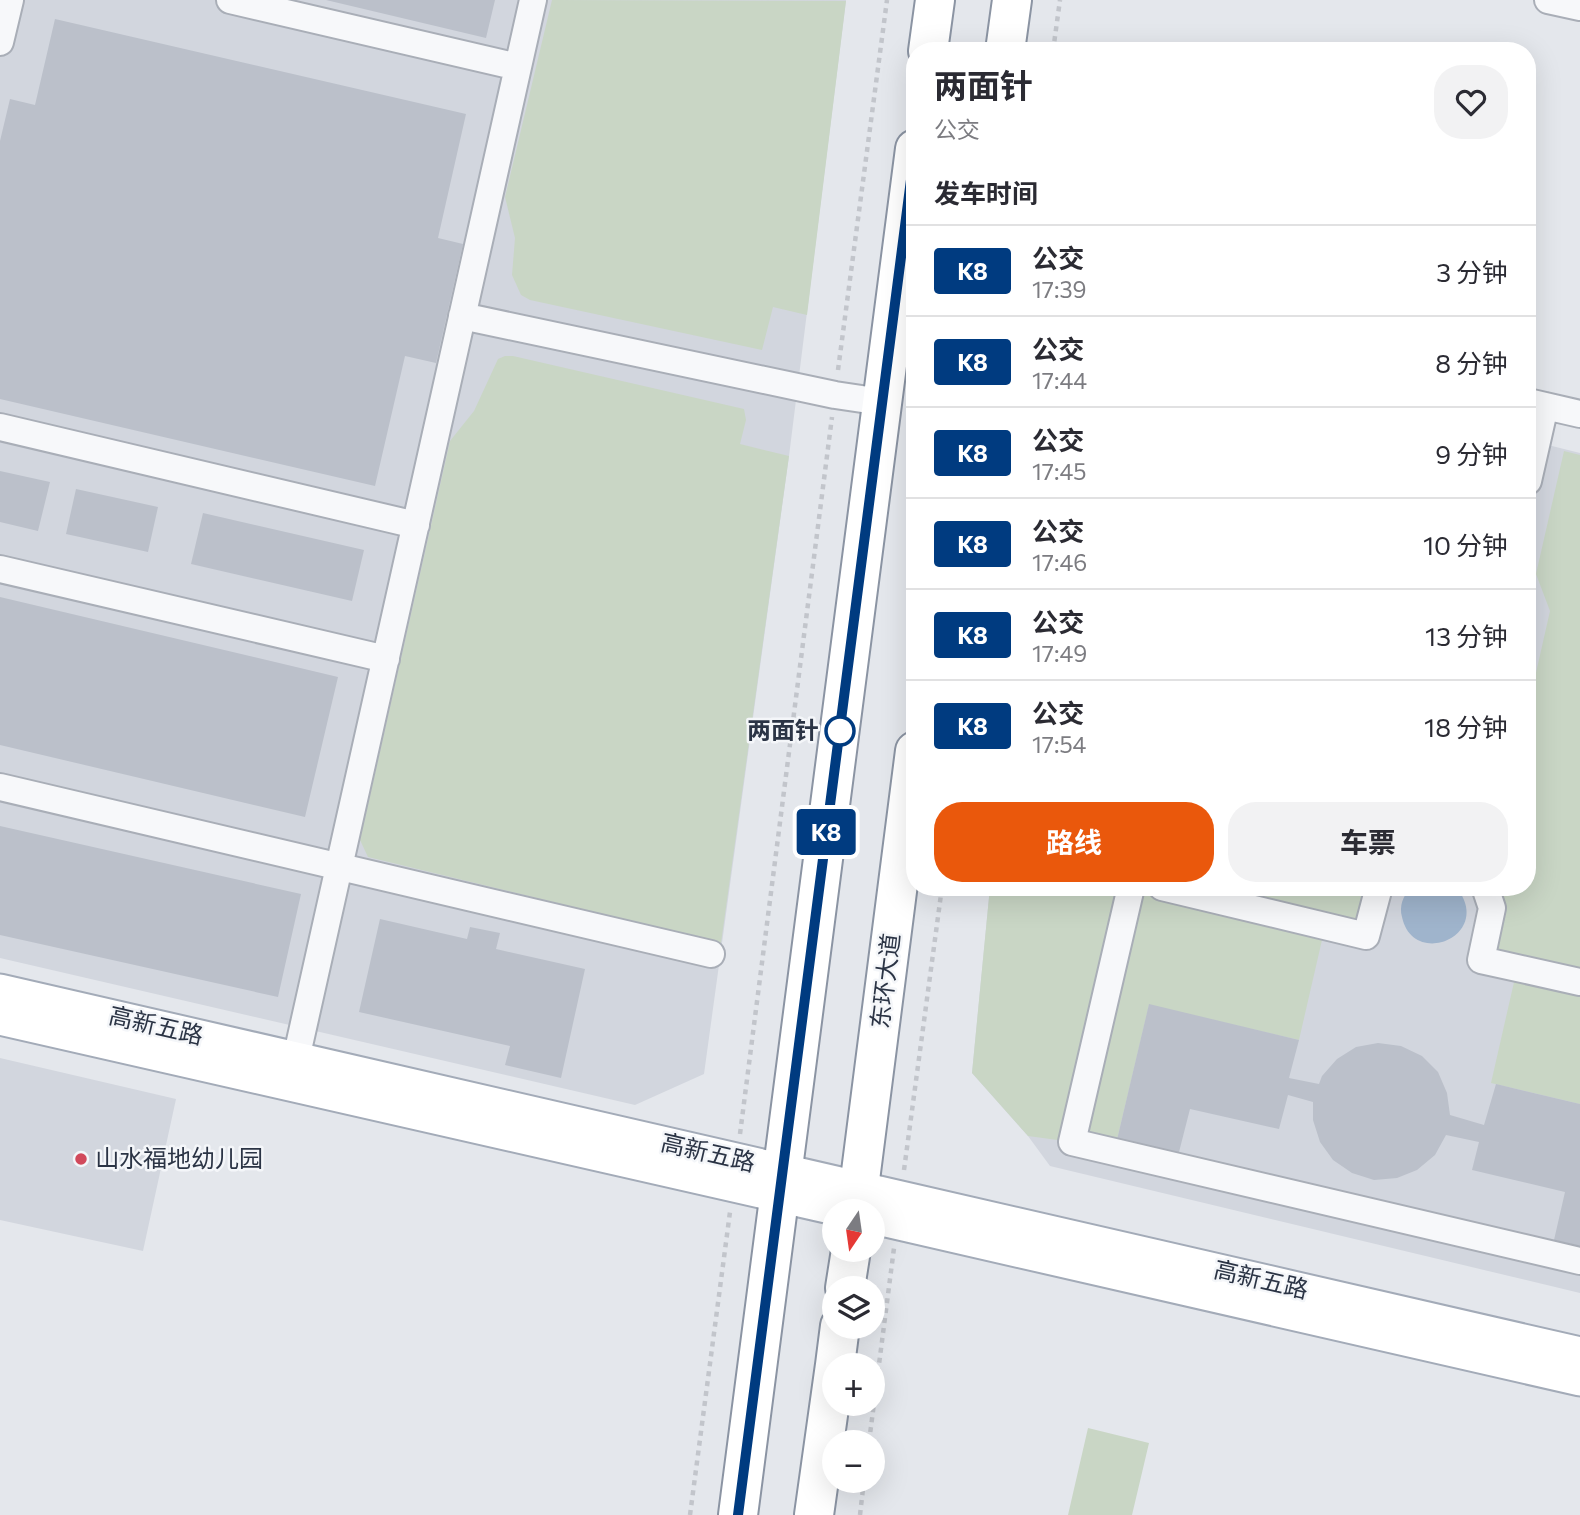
<!DOCTYPE html>
<html lang="zh">
<head>
<meta charset="utf-8">
<style>
	body { margin:0; font-family:Commissioner,"Noto Sans SC",sans-serif; background:#f2f2f3; color:#2b2b33; height:100vh; display:flex; flex-direction:column; font-size:26px; white-space:nowrap }
	* { box-sizing:border-box; margin:0 }
	p { font-size:23px; color:#7c7c81 }
	.icon { flex:none; width:38px; height:38px; fill:none; stroke:currentColor; stroke-width:2; stroke-linecap:round; stroke-linejoin:round }
	.map { position:relative; flex:1; overflow:hidden }
	.sheet { position:absolute; left:906px; top:42px; width:630px; height:854px; display:flex; flex-direction:column; background:#fff; border-radius:28px; box-shadow:0 7px 28px #0002 }
	.sheet>* { flex:none }
	.badge { padding:0 14px; border-radius:5px; font-size:24px; line-height:46px }
	.needle { width:46px; rotate:193deg }
	.tools { position:absolute; left:822px; top:1199px; display:grid; gap:14px }
	.tools a { display:grid; place-items:center; width:63px; height:63px; border-radius:50%; background:#fff; box-shadow:0 7px 28px #0002; font-size:35px }
	.map>.badge { position:absolute; translate:-50% -50%; box-shadow:0 0 0 4px #fff }
	h2 { padding:0 28px; font-size:26px; line-height:63px }
	.round { display:grid; place-items:center; flex:none; width:74px; height:74px; border-radius:28px; background:#f2f2f3 }
	.overview { display:flex; align-items:center; justify-content:space-between; height:119px; padding:0 28px }
	h1 { font-size:33px; font-weight:700; line-height:52px }
	.button { display:flex; gap:14px; margin-top:auto; padding:14px 28px }
	.button a { flex:1; height:80px; border-radius:28px; background:#ea580c; color:#fff; font-size:28px; font-weight:700; line-height:80px; text-align:center }
	.button a+a { background:#f2f2f3; color:#2b2b33 }
	ul { padding:0; list-style:none }
	li { display:flex; align-items:center; gap:21px; height:91px; padding:0 28px; border-top:2px solid #e1e1e2 }
	li div { flex:1 }
	li b { display:block; font-size:26px }
	li em { font-style:normal }
	li .badge { min-width:77px; font-weight:700; text-align:center }
	.map>svg:first-child { display:block }
	.built { fill:#d2d6de }
	.green { fill:#c9d6c5 }
	.water { fill:#9fb4cc }
	.building { fill:#bbc0ca }
	.lines { fill:none; stroke-linecap:round; stroke-linejoin:round }
	.minor-casing { stroke:#a9aeb7; stroke-width:30 }
	.major-casing { stroke:#a3abb8; stroke-width:37 }
	.highway-casing { stroke:#8b94a3; stroke-width:42 }
	.path { stroke:#c2c5cb; stroke-width:4.5; stroke-dasharray:5 5; stroke-linecap:butt }
	.minor { stroke:#f7f8fa; stroke-width:26 }
	.major { stroke:#fff; stroke-width:33 }
	.highway { stroke:#fff; stroke-width:38 }
	.line-casing { stroke:#fff; stroke-width:16 }
	.line { stroke:#003b80; stroke-width:10 }
	.stop-dot { fill:#fff; stroke:#003b80; stroke-width:3.5 }
	.poi-dot { fill:#d1495b; stroke:#f4f6f9; stroke-width:2.5 }
	.labels { text-anchor:middle; stroke-width:5; stroke-linejoin:round; paint-order:stroke }
	.stop-label { font-size:24px; font-weight:bold; fill:#2b3445; stroke:#f4f6f9; text-anchor:end }
	.street-label { font-size:24px; fill:#2b3445; stroke:#f4f6f9 }
	.poi-label { font-size:24px; fill:#2b3445; stroke:#f4f6f9; text-anchor:start }
</style>
</head>
<body>
<div class="map">
<svg width="1580" height="1515" viewBox="0 0 1580 1515">
	<rect width="100%" height="100%" fill="#e4e7ec"/>
	<path class="built" d="M 0,0 L 846,0 L 789,456 L 704,1074 L 635,1105 L 0,958 Z
		M 1528,440 L 1580,453 L 1580,1293 L 1050,1166 L 1028,1136 L 972,1073 L 990,887 L 1528,887 Z
		M 0,1058 L 176,1099 L 143,1251 L 0,1220 Z"/>
	<path class="green" d="M 552,0 L 846,1 L 807,315 L 773,307 L 762,350 L 530,300 L 521,295 L 512,275 L 515,238 L 505,197 Z
		M 505,356 L 513,356 L 744,409 L 746,420 L 740,444 L 789,456 L 721,943 L 368,857 L 360,840 L 450,441 L 474,411 L 498,359 Z
		M 1564,451 L 1580,455 L 1580,1104 L 1491,1083 L 1517,969 L 1481,960 L 1491,887 L 1528,887 L 1528,708 L 1550,611 L 1536,574 Z
		M 990,887 L 1379,887 L 1366,936 L 1325,927 L 1299,1040 L 1149,1005 L 1116,1144 L 1072,1142 L 1028,1136 L 972,1073 Z
		M 1088,1428 L 1149,1443 L 1132,1515 L 1068,1515 Z"/>
	<path class="water" d="M 1411,887 L 1457,888 C 1494,936 1413,969 1402,917 C 1399,906 1403,896 1411,887 Z"/>
	<path class="building" d="M 326,0 L 495,0 L 486,38 Z
		M 55,19 L 466,114 L 438,238 L 463,244 L 436,363 L 405,356 L 375,486 L 0,399 L 0,141 L 10,99 L 35,105 Z
		M 0,471 L 50,482 L 38,531 L 0,522 Z
		M 76,489 L 158,507 L 148,552 L 66,534 Z
		M 203,513 L 364,550 L 352,601 L 191,564 Z
		M 0,597 L 338,677 L 305,817 L 0,745 Z
		M 0,826 L 301,894 L 278,997 L 0,935 Z
		M 380,919 L 467,939 L 470,927 L 500,933 L 496,949 L 585,969 L 561,1078 L 505,1065 L 510,1046 L 359,1012 Z
		M 1149,1004 L 1299,1040 L 1289,1078 L 1319,1084 L 1322,1076 L 1337,1059 L 1356,1047 L 1378,1043 L 1401,1046 L 1422,1056 L 1438,1072 L 1447,1093 L 1450,1115 L 1484,1125 L 1496,1084 L 1580,1104 L 1580,1246 L 1554,1240 L 1565,1192 L 1472,1170 L 1479,1142 L 1446,1135 L 1435,1155 L 1417,1170 L 1397,1178 L 1374,1180 L 1352,1173 L 1333,1160 L 1320,1142 L 1313,1120 L 1313,1102 L 1288,1095 L 1279,1129 L 1190,1109 L 1178,1156 L 1116,1144 Z"/>
	<g class="lines">
		<defs>
			<path id="minor" d="M 230,0 L 518,67
				M 1548,0 L 1580,7
				M 0,42 L 10,0
				M 462,316 L 835,395 L 882,402
				M 1528,402 L 1580,414
				M 0,427 L 416,525
				M 1528,481 L 1545,406
				M 0,569 L 386,659
				M 0,787 L 711,954
				M 1131,887 L 1072,1142 L 1580,1261
				M 1162,887 L 1366,936 L 1379,887
				M 1485,887 L 1492,908 L 1481,960 L 1580,982
				M 296,1059 L 533,0"/>
			<path id="major" d="M 0,991 L 1580,1354
				M 0,1018 L 848,1211
				M 873,1217 L 1580,1379"/>
			<path id="highway" d="M 928,51 L 935,0
				M 1005,51 L 1012,0
				M 856,1211 L 915,751
				M 845,1288 L 851,1250
				M 835,1365 L 840,1326
				M 738,1515 L 915,149
				M 814,1515 L 835,1365"/>
		</defs>
		<use href="#minor" class="minor-casing"/>
		<use href="#major" class="major-casing"/>
		<use href="#highway" class="highway-casing"/>
		<path class="path" d="M 1053,51 L 1060,0
			M 838,370 L 887,0
			M 740,1134 L 832,417
			M 904,1170 L 942,887
			M 869,1442 L 894,1248
			M 690,1515 L 730,1212
			M 860,1515 L 864,1480"/>
		<use href="#minor" class="minor"/>
		<use href="#major" class="major"/>
		<use href="#highway" class="highway"/>
	</g>
	<g class="lines">
		<defs>
			<path id="line" d="M 738,1515 L 915,149"/>
		</defs>
		<use href="#line" class="line-casing"/>
		<use href="#line" class="line"/>
	</g>
	<circle class="stop-dot" cx="840" cy="731" r="14"/>
	<circle class="poi-dot" cx="81" cy="1159" r="7"/>
	<g class="labels">
		<g class="stop-label">
			<text x="819" y="739">两面针</text>
		</g>
		<g class="street-label">
			<text transform="translate(886 981) rotate(-83)" y="8">东环大道</text>
			<text transform="translate(156 1026) rotate(13)" y="8">高新五路</text>
			<text transform="translate(708 1153) rotate(13)" y="8">高新五路</text>
			<text transform="translate(1261 1280) rotate(13)" y="8">高新五路</text>
		</g>
		<g class="poi-label">
			<text x="95" y="1167">山水福地幼儿园</text>
		</g>
	</g>
</svg>
<div class="tools">
<a><svg class="needle" viewBox="-14 -14 28 28"><path d="M0-13l5 13h-10z" fill="#e53935"/><path d="M0 13l5-13h-10z" fill="#7c7c81"/></svg></a>
<a><svg class="icon" aria-label="layers" viewBox="0 0 24 24"><path d="M12 4l9 5-9 5-9-5zM3 14l9 5 9-5"/></svg></a>
<a>+</a>
<a>−</a>
</div>
<b class="badge" style="left:826px;top:832px;background:#003b80;color:#fff">K8</b>
<section class="sheet">
<div class="overview"><div><h1>两面针</h1><p>公交</p></div><a class="round"><svg class="icon" aria-label="heart" viewBox="0 0 24 24"><path d="M12 20l-8-8c-3-5 5-10 8-4 3-6 11-1 8 4z"/></svg></a></div>
<h2>发车时间</h2>
<ul>
<li><span class="badge" style="background:#003b80;color:#fff">K8</span><div><b>公交</b><p>17:39</p></div><em>3 分钟</em></li>
<li><span class="badge" style="background:#003b80;color:#fff">K8</span><div><b>公交</b><p>17:44</p></div><em>8 分钟</em></li>
<li><span class="badge" style="background:#003b80;color:#fff">K8</span><div><b>公交</b><p>17:45</p></div><em>9 分钟</em></li>
<li><span class="badge" style="background:#003b80;color:#fff">K8</span><div><b>公交</b><p>17:46</p></div><em>10 分钟</em></li>
<li><span class="badge" style="background:#003b80;color:#fff">K8</span><div><b>公交</b><p>17:49</p></div><em>13 分钟</em></li>
<li><span class="badge" style="background:#003b80;color:#fff">K8</span><div><b>公交</b><p>17:54</p></div><em>18 分钟</em></li>
</ul>
<div class="button"><a>路线</a><a>车票</a></div>
</section>
</div>
</body>
</html>
